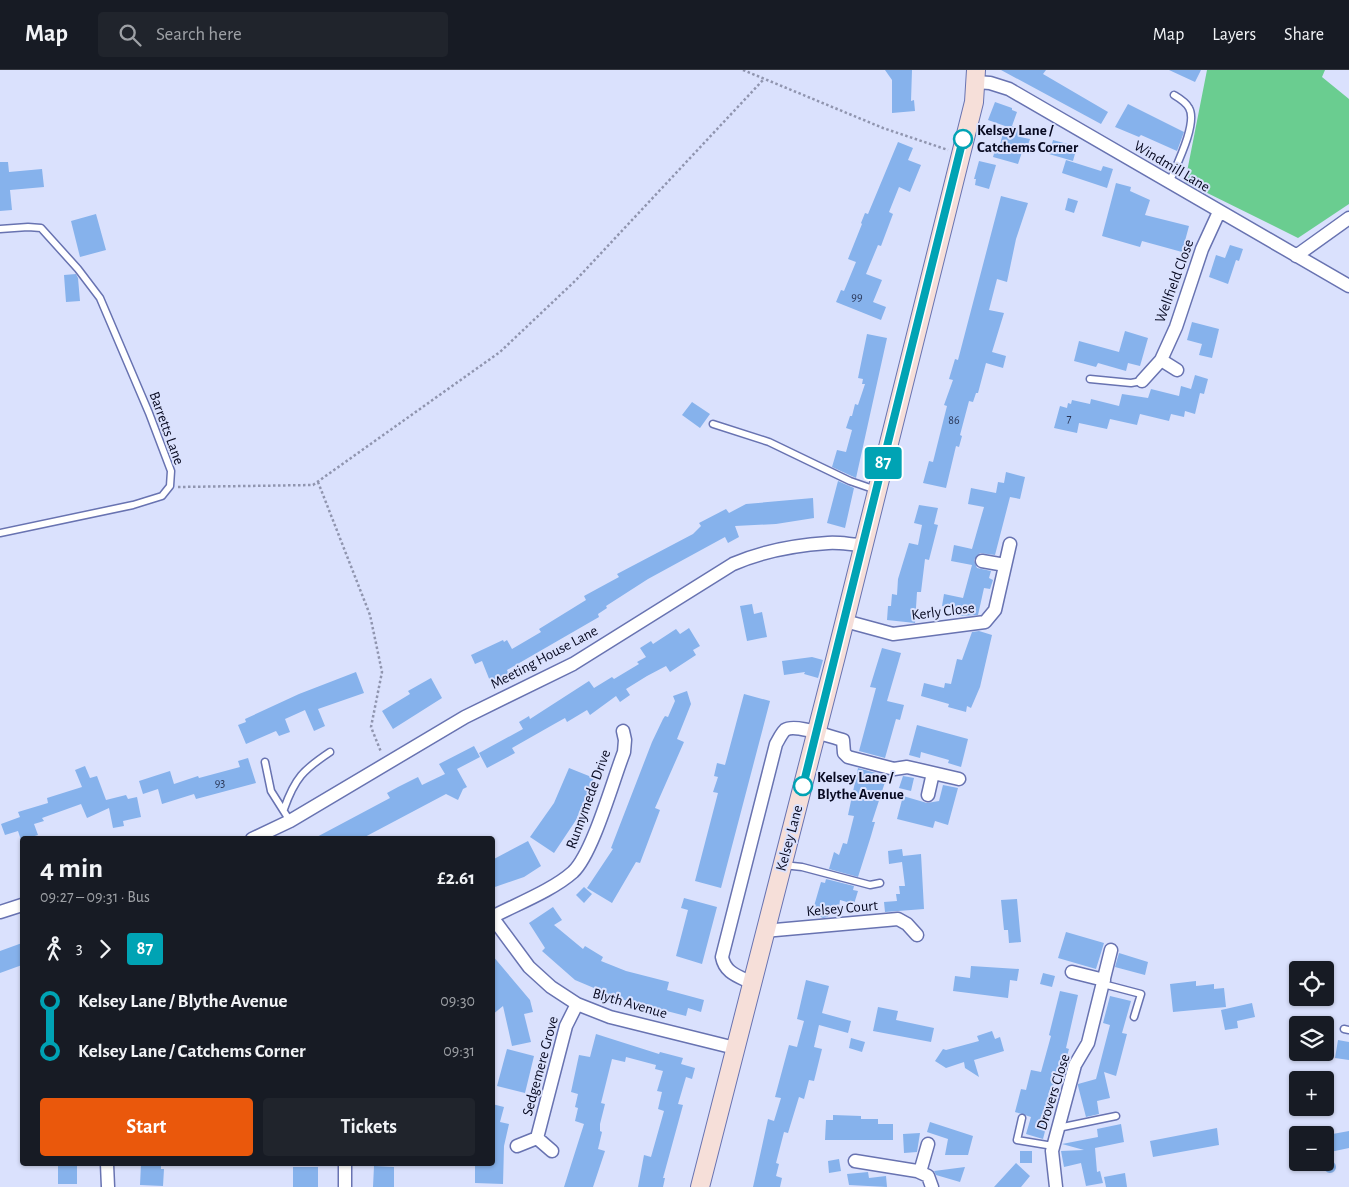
<!DOCTYPE html>
<html lang="en">
<head>
<meta charset="utf-8">
<style>
	body { margin:0; font-family:"Alegreya Sans",sans-serif; background:#20242c; color:#f1f3f6; height:100vh; display:flex; flex-direction:column; font-size:19px; white-space:nowrap }
	* { box-sizing:border-box; margin:0 }
	p { font-size:16px; color:#9ea1a6 }
	.icon { flex:none; width:28px; height:28px; fill:none; stroke:currentColor; stroke-width:2; stroke-linecap:round; stroke-linejoin:round }
	.map { position:relative; flex:1; overflow:hidden }
	.panel { position:absolute; left:20px; top:766px; width:475px; height:330px; display:flex; flex-direction:column; background:#171b24; border-radius:5px; box-shadow:0 1px 4px #0004 }
	.panel>* { flex:none }
	.badge { padding:0 10px; border-radius:4px; font-size:18px; line-height:32px }
	.controls { position:absolute; left:1289px; top:891px; display:grid; gap:10px }
	.controls a { display:grid; place-items:center; width:45px; height:45px; border-radius:5px; background:#171b24; box-shadow:0 1px 4px #0004; font-size:25px }
	.map>.badge { position:absolute; translate:-50% -50%; box-shadow:0 0 0 2px #fff }
	.legs { display:flex; align-items:center; gap:8px; height:55px; padding:0 20px; font-size:16px }
	.legs p { margin-inline-start:auto }
	.headline { display:flex; align-items:center; justify-content:space-between; height:85px; padding:0 20px }
	h1 { font-size:28px; font-weight:700; line-height:38px }
	.action { display:flex; gap:10px; margin-top:auto; padding:10px 20px }
	.action a { flex:1; height:58px; border-radius:5px; background:#ea580c; color:#fff; font-size:20px; font-weight:700; line-height:58px; text-align:center }
	.action a+a { background:#20242c; color:#f1f3f6 }
	ul { padding:0 20px; list-style:none }
	li { display:flex; align-items:center; gap:18px; height:50px; font-size:19px }
	li i { display:grid; place-items:center; width:8px; height:100%; margin:0 6px; background:currentColor }
	li i::after { content:''; width:12px; height:12px; margin:-6px; border:4px solid; border-radius:50%; background:#171b24 }
	li p { margin-inline-start:auto }
	li:first-child i { background:linear-gradient(#0000 50%,currentColor 0) }
	li:last-child i { background:linear-gradient(currentColor 50%,#0000 0) }
	header { display:flex; align-items:center; gap:30px; box-sizing:border-box; height:70px; padding:0 25px; background:#171b24; border-bottom:1px solid #363941 }
	header strong { font-size:24px }
	nav { display:flex; gap:28px; margin-inline-start:auto; font-size:18px }
	.search { width:350px; height:45px; background:#20242c; display:flex; align-items:center; gap:12px; box-sizing:border-box; padding:0 18px; border-radius:5px; color:#9ea1a6; font-size:19px }
	.map>svg:first-child { display:block }
	.green { fill:#6acd90 }
	.building { fill:#86b2ec }
	.lines { fill:none; stroke-linecap:round; stroke-linejoin:round }
	.service-casing { stroke:#6873b1; stroke-width:9 }
	.minor-casing { stroke:#6873b1; stroke-width:15 }
	.secondary-casing { stroke:#6873b1; stroke-width:20 }
	.path { stroke:#9095af; stroke-width:2.5; stroke-dasharray:2.5 2.5; stroke-linecap:butt }
	.service { stroke:#fff; stroke-width:6 }
	.minor { stroke:#fff; stroke-width:12 }
	.secondary { stroke:#f6dfd9; stroke-width:18 }
	.line-1-casing { stroke:#fff; stroke-width:11 }
	.line-1 { stroke:#00a3b4; stroke-width:8 }
	.stop-1-dot { fill:#fff; stroke:#00a3b4; stroke-width:2.5 }
	.labels { text-anchor:middle; stroke-width:4; stroke-linejoin:round; paint-order:stroke }
	.number-label { font-size:12px; fill:#273353 }
	.stop-label { font-size:15px; font-weight:bold; fill:#070920; stroke:#dae1fd; text-anchor:start }
	.street-label { font-size:15px; fill:#070920; stroke:#dae1fd }
</style>
</head>
<body>
<header>
<strong>Map</strong>
<div class="search"><svg class="icon" aria-label="search" viewBox="0 0 24 24"><circle cx="10" cy="10" r="6"/><path d="M15 15l6 6"/></svg>Search here</div>
<nav><a>Map</a><a>Layers</a><a>Share</a></nav>
</header>
<div class="map">
<svg width="1349" height="1117" viewBox="0 0 1349 1117">
	<rect width="100%" height="100%" fill="#dae1fd"/>
	<path class="green" d="M 1207,0 L 1325,0 L 1322,7 L 1349,29 L 1349,134 L 1298,168 L 1185,112 Z"/>
	<path class="building" d="M 885,0 L 912,0 L 911,31 L 914,30 L 915,41 L 892,43 L 892,10 Z
		M 1001,0 L 1046,0 L 1043,4 L 1108,42 L 1101,54 Z
		M 1169,0 L 1201,0 L 1195,12 Z
		M 995,32 L 1012,38 L 1012,40 L 1017,42 L 1012,56 L 1023,59 L 1020,67 L 1030,69 L 1027,78 L 1022,82 L 1018,94 L 993,87 L 996,77 L 999,78 L 1005,56 L 988,50 Z
		M 1128,34 L 1184,62 L 1177,81 L 1141,65 L 1139,67 L 1115,57 Z
		M 1053,70 L 1071,75 L 1070,79 L 1076,80 L 1073,91 L 1049,84 Z
		M 898,72 L 913,78 L 908,90 L 921,95 L 910,122 L 899,117 L 889,142 L 893,144 L 881,176 L 878,175 L 866,204 L 882,210 L 873,232 L 886,237 L 881,250 L 836,232 L 841,220 L 844,221 L 856,192 L 848,189 L 862,154 L 861,153 L 865,143 L 868,144 Z
		M 1066,90 L 1101,101 L 1103,96 L 1113,99 L 1107,118 L 1062,103 Z
		M 979,91 L 996,95 L 989,119 L 975,115 L 976,109 L 974,109 Z
		M 0,92 L 8,92 L 9,102 L 42,99 L 44,117 L 10,120 L 12,140 L 0,141 Z
		M 1116,113 L 1131,117 L 1130,121 L 1150,130 L 1145,145 L 1189,156 L 1182,182 L 1142,171 L 1140,177 L 1102,166 Z
		M 1001,126 L 1028,133 L 1016,169 L 1007,212 L 997,209 L 989,240 L 1004,243 L 992,282 L 1006,286 L 1003,298 L 986,293 L 978,323 L 976,323 L 973,332 L 969,331 L 960,365 L 962,366 L 959,377 L 956,376 L 946,418 L 923,413 L 929,391 L 933,392 L 947,336 L 944,335 L 953,310 L 949,309 L 955,289 L 958,290 Z
		M 1068,128 L 1078,131 L 1074,143 L 1065,140 Z
		M 96,144 L 106,180 L 80,187 L 71,151 Z
		M 1230,175 L 1243,179 L 1239,191 L 1236,190 L 1228,214 L 1209,207 L 1216,185 L 1225,188 Z
		M 76,204 L 78,208 L 80,231 L 66,232 L 64,205 Z
		M 1192,252 L 1219,259 L 1212,288 L 1199,285 L 1202,274 L 1187,270 Z
		M 1125,261 L 1148,268 L 1140,296 L 1128,293 L 1126,301 L 1098,293 L 1096,297 L 1074,291 L 1079,271 L 1119,282 Z
		M 867,264 L 887,268 L 856,408 L 832,397 L 837,380 L 846,382 L 852,360 L 846,358 L 850,346 L 852,346 L 855,334 L 858,335 L 865,314 L 862,314 L 863,309 L 858,308 Z
		M 1195,305 L 1208,309 L 1204,324 L 1200,323 L 1195,344 L 1185,341 L 1184,347 L 1171,344 L 1169,351 L 1140,344 L 1137,355 L 1110,349 L 1107,359 L 1079,353 L 1077,363 L 1054,358 L 1060,336 L 1067,338 L 1068,333 L 1071,334 L 1072,330 L 1090,334 L 1091,329 L 1119,336 L 1122,324 L 1148,328 L 1151,319 L 1179,326 L 1181,316 L 1191,319 Z
		M 692,332 L 710,344 L 700,358 L 682,345 Z
		M 1006,402 L 1025,407 L 1020,429 L 1010,427 L 995,485 L 980,483 L 974,490 L 977,498 L 991,501 L 989,508 L 993,510 L 990,519 L 984,518 L 978,545 L 956,546 L 957,540 L 942,536 L 944,524 L 963,528 L 972,495 L 951,491 L 954,475 L 972,479 L 984,437 L 968,434 L 971,418 L 996,423 L 998,412 L 1004,413 Z
		M 838,411 L 854,418 L 845,458 L 827,453 Z
		M 813,428 L 814,448 L 776,454 L 735,456 L 739,467 L 728,473 L 725,467 L 648,509 L 606,536 L 607,538 L 598,544 L 599,547 L 507,600 L 510,608 L 492,616 L 482,591 L 475,594 L 471,585 L 503,570 L 504,572 L 507,570 L 512,579 L 541,562 L 539,559 L 586,530 L 584,526 L 619,507 L 617,504 L 693,464 L 701,456 L 699,453 L 726,439 L 729,443 L 746,434 Z
		M 919,435 L 938,438 L 934,454 L 938,455 L 929,490 L 925,489 L 921,522 L 917,522 L 915,553 L 887,550 L 888,536 L 891,536 L 892,524 L 897,525 L 898,509 L 909,473 L 918,475 L 922,455 L 914,453 Z
		M 752,534 L 754,544 L 762,542 L 767,567 L 747,571 L 740,536 Z
		M 689,558 L 700,576 L 693,580 L 696,585 L 670,602 L 666,596 L 647,606 L 626,619 L 630,625 L 620,632 L 616,626 L 590,645 L 587,640 L 567,652 L 565,648 L 556,653 L 512,678 L 515,683 L 487,698 L 479,683 L 523,659 L 519,652 L 529,646 L 530,649 L 589,611 L 594,618 L 612,607 L 614,609 L 639,594 L 637,592 L 646,587 L 640,578 L 651,571 L 653,574 L 676,559 L 680,564 Z
		M 979,561 L 992,565 L 980,617 L 971,638 L 967,636 L 966,642 L 948,637 L 949,634 L 921,626 L 924,613 L 944,618 L 945,613 L 951,614 L 957,589 L 962,590 L 972,562 Z
		M 882,578 L 901,583 L 887,631 L 904,635 L 900,650 L 896,649 L 885,688 L 859,681 L 876,618 L 870,617 Z
		M 812,587 L 823,590 L 818,608 L 804,604 L 805,602 L 784,605 L 782,591 Z
		M 356,602 L 364,623 L 318,639 L 325,656 L 314,661 L 305,640 L 285,649 L 290,662 L 279,666 L 276,661 L 246,674 L 238,655 L 246,652 L 245,649 L 299,624 Z
		M 431,608 L 442,628 L 393,659 L 382,641 L 410,624 L 408,621 Z
		M 687,621 L 691,634 L 677,669 L 684,672 L 655,738 L 660,740 L 640,793 L 636,792 L 612,833 L 587,818 L 613,779 L 611,778 L 652,672 L 663,649 L 665,646 L 668,647 L 675,631 L 673,626 Z
		M 744,624 L 770,631 L 721,818 L 695,811 L 718,723 L 713,722 L 718,707 L 714,706 L 717,693 L 725,695 Z
		M 917,655 L 968,669 L 961,697 L 948,693 L 949,690 L 921,682 L 920,688 L 909,685 Z
		M 474,676 L 480,687 L 457,699 L 467,717 L 463,719 L 458,730 L 446,724 L 361,769 L 313,769 L 390,728 L 387,723 L 398,717 L 418,707 L 422,715 L 445,704 L 439,694 Z
		M 248,688 L 256,713 L 196,729 L 194,724 L 162,734 L 158,719 L 143,724 L 139,711 L 170,701 L 174,714 L 198,706 L 199,708 L 240,697 L 238,691 Z
		M 85,696 L 90,708 L 97,706 L 106,730 L 126,725 L 128,729 L 137,727 L 141,747 L 123,751 L 124,756 L 113,758 L 109,738 L 87,748 L 81,734 L 42,748 L 44,751 L 34,754 L 38,765 L 21,770 L 18,761 L 5,765 L 1,754 L 20,747 L 18,742 L 48,733 L 47,728 L 82,717 L 75,700 Z
		M 569,698 L 594,708 L 576,750 L 554,783 L 530,767 L 554,733 Z
		M 858,698 L 887,706 L 872,752 L 875,752 L 871,766 L 858,807 L 829,799 L 834,782 L 839,785 L 843,773 L 847,774 L 854,746 L 848,745 Z
		M 903,706 L 914,708 L 911,721 L 899,718 Z
		M 943,715 L 958,718 L 948,755 L 935,751 L 933,758 L 897,749 L 903,726 L 927,733 L 939,731 Z
		M 528,771 L 541,796 L 524,807 L 492,818 L 492,790 Z
		M 902,779 L 903,786 L 921,784 L 924,839 L 885,842 L 884,832 L 897,831 L 896,824 L 900,824 L 899,816 L 905,816 L 902,792 L 889,794 L 888,781 Z
		M 826,809 L 854,816 L 853,820 L 858,821 L 854,834 L 840,830 L 839,837 L 832,835 L 828,847 L 823,848 L 812,843 L 821,812 L 825,813 Z
		M 584,817 L 592,824 L 584,833 L 576,825 Z
		M 684,828 L 717,837 L 702,894 L 676,886 L 688,840 L 681,838 Z
		M 1017,829 L 1021,872 L 1009,873 L 1008,860 L 1004,860 L 1001,830 Z
		M 553,837 L 562,850 L 554,855 L 583,879 L 585,876 L 603,887 L 601,891 L 626,901 L 669,912 L 667,920 L 704,930 L 701,942 L 688,938 L 686,946 L 620,929 L 575,910 L 542,881 L 545,878 L 529,853 Z
		M 1066,862 L 1104,873 L 1096,899 L 1058,888 Z
		M 22,873 L 22,895 L 0,903 L 0,881 Z
		M 1119,883 L 1148,892 L 1145,905 L 1115,897 Z
		M 492,885 L 530,930 L 533,942 L 524,944 L 531,972 L 512,976 L 503,936 L 492,945 Z
		M 971,896 L 1019,899 L 1017,911 L 1010,910 L 1008,928 L 953,921 L 955,906 L 970,908 Z
		M 1043,903 L 1055,906 L 1052,917 L 1040,914 Z
		M 806,910 L 829,916 L 822,943 L 851,951 L 848,963 L 819,955 L 814,977 L 822,979 L 814,1011 L 809,1010 L 804,1029 L 799,1027 L 788,1063 L 784,1062 L 776,1093 L 779,1094 L 776,1106 L 782,1108 L 780,1117 L 753,1117 L 768,1049 L 774,1051 L 781,1028 L 775,1027 L 789,975 L 797,977 L 804,951 L 797,949 Z
		M 1196,911 L 1196,916 L 1214,914 L 1214,919 L 1224,918 L 1226,937 L 1173,942 L 1170,914 Z
		M 1060,921 L 1078,925 L 1066,978 L 1069,979 L 1063,1000 L 1058,999 L 1047,1041 L 1050,1042 L 1043,1069 L 1026,1064 L 1031,1047 L 1015,1042 L 1021,1019 L 1026,1020 L 1031,1000 L 1041,1002 L 1051,966 L 1049,965 Z
		M 1110,926 L 1131,931 L 1122,963 L 1127,964 L 1116,1006 L 1104,1002 L 1110,1028 L 1097,1031 L 1099,1044 L 1086,1047 L 1078,1016 L 1078,1014 L 1096,1009 L 1110,955 L 1103,953 Z
		M 1252,933 L 1255,947 L 1237,951 L 1238,958 L 1225,960 L 1221,940 Z
		M 878,937 L 898,941 L 896,950 L 934,958 L 931,972 L 873,961 Z
		M 992,961 L 995,969 L 1000,967 L 1004,981 L 974,990 L 979,1007 L 965,998 L 964,992 L 946,998 L 935,991 L 943,979 L 946,980 L 979,971 L 977,966 Z
		M 596,964 L 659,984 L 660,982 L 683,988 L 681,994 L 695,998 L 692,1009 L 686,1007 L 678,1034 L 683,1035 L 663,1108 L 665,1108 L 663,1117 L 638,1117 L 644,1085 L 651,1087 L 664,1041 L 658,1039 L 662,1022 L 657,1021 L 663,1001 L 655,999 L 656,995 L 626,987 L 625,992 L 612,989 L 601,1033 L 605,1034 L 600,1054 L 600,1061 L 602,1062 L 598,1079 L 605,1081 L 593,1117 L 564,1117 L 584,1054 L 575,1051 L 578,1038 L 575,1037 L 578,1024 L 571,1022 L 579,985 L 590,987 Z
		M 851,968 L 865,972 L 862,982 L 849,978 Z
		M 1338,970 L 1349,972 L 1349,990 L 1335,988 Z
		M 507,979 L 534,986 L 525,1023 L 497,1016 Z
		M 492,1034 L 504,1037 L 500,1052 L 509,1054 L 504,1076 L 503,1114 L 475,1113 L 475,1094 L 492,1094 Z
		M 833,1045 L 861,1046 L 861,1049 L 878,1049 L 878,1054 L 893,1054 L 893,1070 L 825,1070 L 826,1050 L 833,1050 Z
		M 930,1052 L 973,1066 L 968,1085 L 945,1085 L 948,1069 L 927,1062 Z
		M 1121,1054 L 1124,1072 L 1095,1078 L 1097,1102 L 1100,1101 L 1103,1113 L 1086,1116 L 1081,1093 L 1064,1097 L 1061,1081 L 1084,1080 L 1062,1074 L 1098,1067 L 1097,1059 Z
		M 1217,1058 L 1219,1075 L 1153,1087 L 1150,1071 Z
		M 1349,1061 L 1349,1078 L 1330,1082 L 1327,1065 Z
		M 920,1063 L 917,1082 L 904,1083 L 903,1064 Z
		M 1020,1081 L 1032,1081 L 1032,1093 L 1020,1093 Z
		M 839,1089 L 841,1101 L 829,1103 L 828,1091 Z
		M1324 1097a6 6 0 1 1 12 0a6 6 0 1 1-12 0Z
		M 1016,1093 L 1030,1106 L 1021,1117 L 994,1117 Z
		M 58,1094 L 77,1094 L 77,1114 L 58,1114 Z
		M 141,1094 L 161,1094 L 161,1099 L 164,1099 L 163,1116 L 140,1115 Z
		M 374,1096 L 394,1097 L 394,1117 L 373,1117 Z
		M 293,1097 L 318,1097 L 318,1117 L 293,1117 Z
		M 965,1097 L 960,1112 L 936,1105 L 934,1101 Z
		M 868,1102 L 869,1108 L 886,1106 L 887,1117 L 849,1115 L 847,1104 Z
		M 1125,1103 L 1127,1117 L 1106,1117 L 1104,1107 Z"/>
	<g class="lines">
		<defs>
			<path id="service" d="M 1169,113 C 1176,96 1198,53 1189,38 C 1186,32 1179,28 1174,25
				M 0,159 L 28,157 L 41,158 L 78,199 L 100,228 L 149,343 L 171,401 L 170,416 L 162,426 L 133,435 L 0,463
				M 1090,309 L 1131,313 L 1142,311
				M 713,354 L 769,372 L 850,411 L 876,420
				M 265,692 L 271,721 L 290,751
				M 284,739 C 295,708 303,700 330,682
				M 783,795 L 802,797 L 870,815 L 880,813
				M 1103,914 L 1141,924 L 1134,947
				M 1344,959 L 1349,960
				M 1022,1048 L 1017,1070 L 1053,1076
				M 1058,1058 L 1116,1046"/>
			<path id="minor" d="M 976,12 L 990,13 L 1009,19 L 1349,216
				M 1296,186 L 1349,148
				M 1161,290 L 1177,300
				M 1142,311 L 1161,290 L 1176,257 L 1202,179 L 1219,142
				M 982,491 L 1005,495
				M 845,551 L 893,564 L 985,552 L 995,540 L 1010,474
				M 623,661 L 625,670 L 624,682 C 613,710 593,783 573,802 C 553,820 517,834 492,847 L 529,897 L 551,917 L 577,934 L 610,947 L 735,978
				M 928,725 L 933,703
				M 252,769 L 290,751 L 465,647 L 573,594 L 733,494 C 763,481 797,475 828,473 C 840,472 852,475 864,475
				M 0,842 L 22,835
				M 764,861 L 898,849 L 907,854 L 917,865
				M 1072,902 L 1104,910
				M 752,913 C 738,906 725,903 722,887 L 776,674 C 779,669 781,664 785,660 C 795,653 830,667 843,670 L 844,683 L 848,687 L 894,699 L 907,697 L 959,709
				M 537,1068 L 566,956 L 577,934
				M 517,1076 L 537,1068 L 552,1081
				M 855,1091 L 917,1101 L 928,1106 L 932,1117
				M 107,1094 L 108,1117
				M 345,1094 L 345,1117
				M 920,1102 L 928,1074
				M 1056,1117 L 1052,1081 L 1075,995 L 1088,973 L 1111,880"/>
			<path id="secondary" d="M 700,1117 L 836,586 L 974,32 L 976,0"/>
		</defs>
		<use href="#service" class="service-casing"/>
		<use href="#minor" class="minor-casing"/>
		<use href="#secondary" class="secondary-casing"/>
		<path class="path" d="M 743,0 L 883,58 L 948,80
			M 318,412 L 370,545 L 382,602 L 371,657 L 381,682
			M 178,417 L 313,415 L 500,282 L 575,211 L 763,10"/>
		<use href="#service" class="service"/>
		<use href="#minor" class="minor"/>
		<use href="#secondary" class="secondary"/>
	</g>
	<g class="lines">
		<defs>
			<path id="line-1" d="M 803,716 L 963,69"/>
		</defs>
		<use href="#line-1" class="line-1-casing"/>
		<use href="#line-1" class="line-1"/>
	</g>
	<g class="stop-1-dot">
		<circle cx="963" cy="69" r="9"/>
		<circle cx="803" cy="716" r="9"/>
	</g>
	<g class="labels">
		<g class="number-label">
			<text x="857" y="231">99</text>
			<text x="1069" y="352">7</text>
			<text x="954" y="354">86</text>
			<text x="220" y="717">93</text>
		</g>
		<g class="stop-label">
			<text x="977" y="65">Kelsey Lane /<tspan x="977" dy="17">Catchems Corner</tspan></text>
			<text x="817" y="712">Kelsey Lane /<tspan x="817" dy="17">Blythe Avenue</tspan></text>
		</g>
		<g class="street-label">
			<text transform="translate(1172 96) rotate(31)" y="5">Windmill Lane</text>
			<text transform="translate(1174 211) rotate(-70)" y="5">Wellfield Close</text>
			<text transform="translate(167 358) rotate(70)" y="5">Barretts Lane</text>
			<text transform="translate(943 541) rotate(-7)" y="5">Kerly Close</text>
			<text transform="translate(544 587) rotate(-28)" y="5">Meeting House Lane</text>
			<text transform="translate(588 729) rotate(-70)" y="5">Runnymede Drive</text>
			<text transform="translate(789 768) rotate(-75)" y="5">Kelsey Lane</text>
			<text transform="translate(842 838) rotate(-5)" y="5">Kelsey Court</text>
			<text transform="translate(630 933) rotate(16)" y="5">Blyth Avenue</text>
			<text transform="translate(540 996) rotate(-75)" y="5">Sedgemere Grove</text>
			<text transform="translate(1053 1022) rotate(-72)" y="5">Drovers Close</text>
		</g>
	</g>
</svg>
<div class="controls">
<a><svg class="icon" aria-label="locate" viewBox="0 0 24 24"><circle cx="12" cy="12" r="6"/><path d="M12 2v4M12 18v4M2 12h4M18 12h4"/></svg></a>
<a><svg class="icon" aria-label="layers" viewBox="0 0 24 24"><path d="M12 4l9 5-9 5-9-5zM3 14l9 5 9-5"/></svg></a>
<a>+</a>
<a>−</a>
</div>
<b class="badge" style="left:883px;top:393px;background:#00a3b4;color:#fff">87</b>
<section class="panel">
<div class="headline"><div><h1>4 min</h1><p>09:27 – 09:31 · Bus</p></div><b>£2.61</b></div>
<div class="legs"><svg class="icon" aria-label="walk" viewBox="0 0 24 24"><circle cx="13" cy="4" r="2"/><path d="M13 8l-2 6 4 7M11 14l-3 7M7 12l3-4h3l4 4"/></svg>3<svg class="icon" aria-label="forward" viewBox="0 0 24 24"><path d="M9 5l7 7-7 7"/></svg><b class="badge" style="background:#00a3b4;color:#fff">87</b></div>
<ul>
<li><i style="color:#00a3b4"></i><b>Kelsey Lane / Blythe Avenue</b><p>09:30</p></li>
<li><i style="color:#00a3b4"></i><b>Kelsey Lane / Catchems Corner</b><p>09:31</p></li>
</ul>
<div class="action"><a>Start</a><a>Tickets</a></div>
</section>
</div>
</body>
</html>
